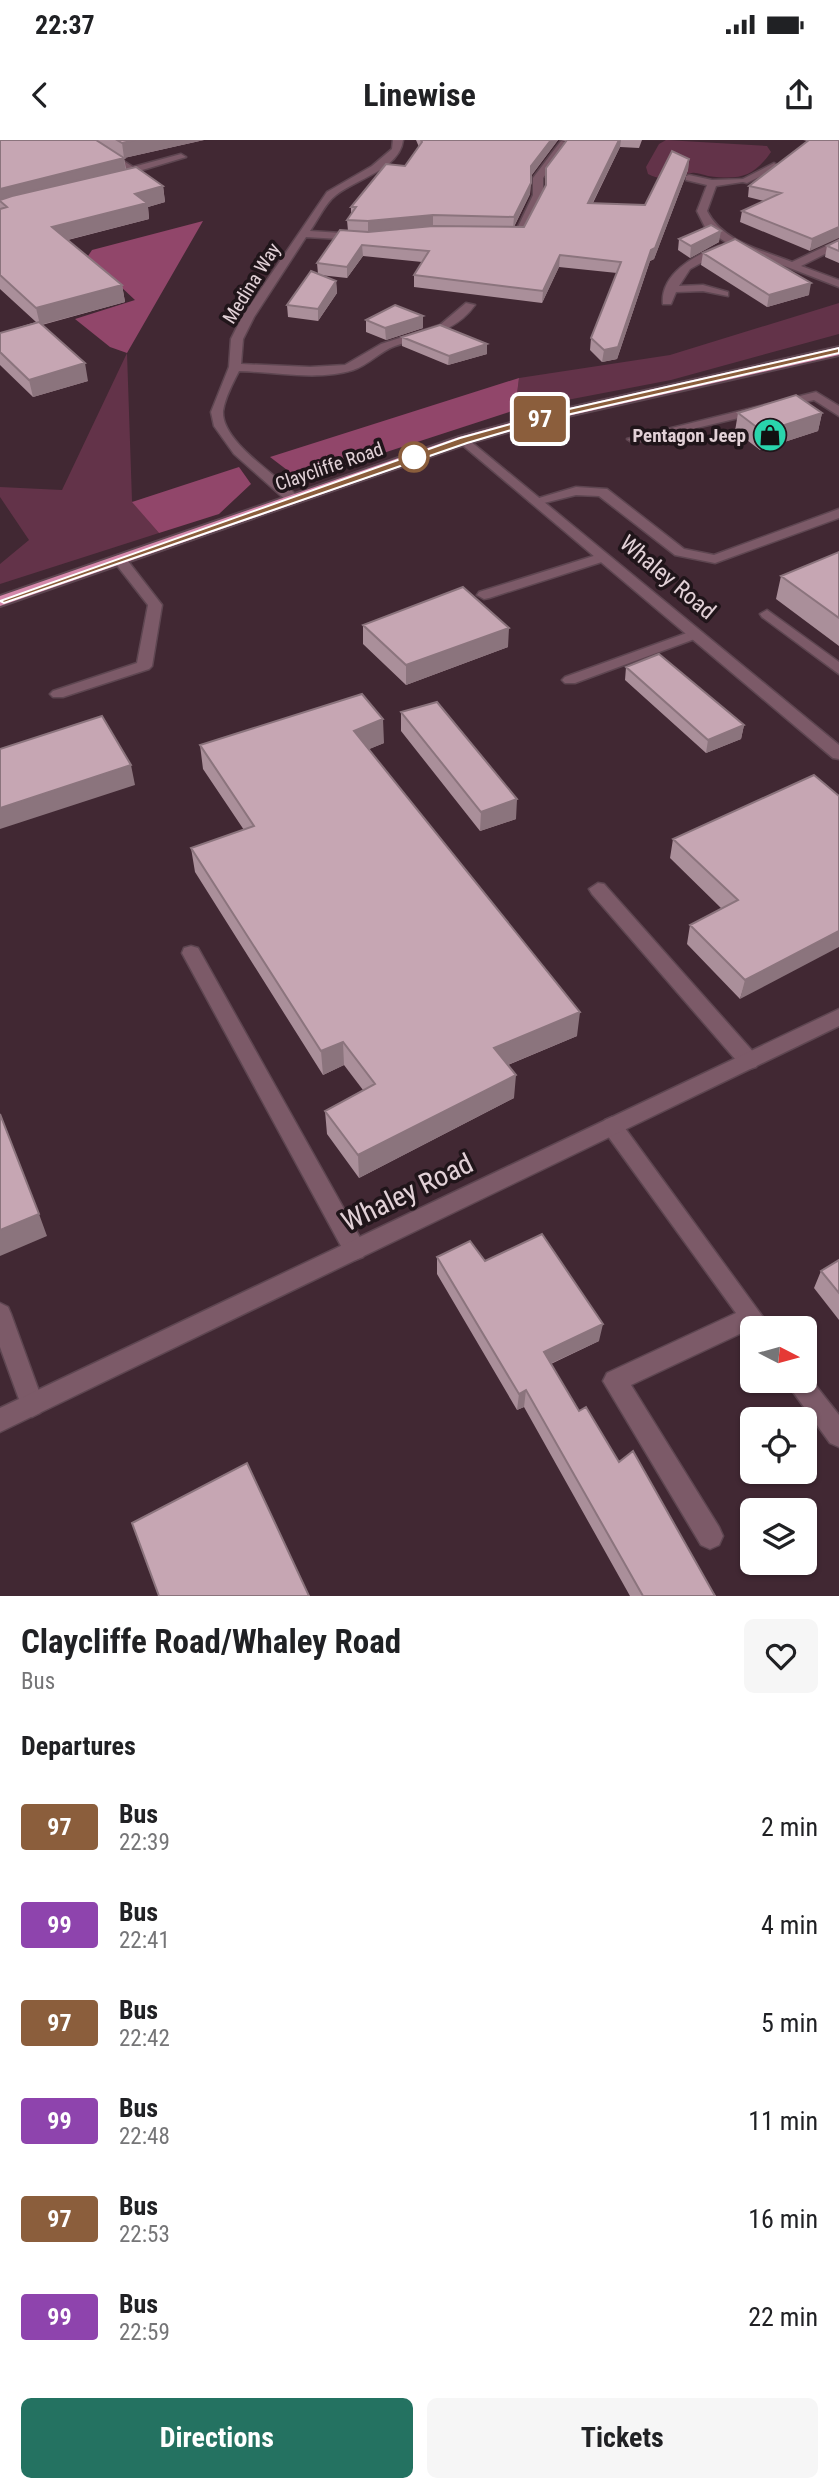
<!DOCTYPE html>
<html lang="en">
<head>
<meta charset="utf-8">
<style>
	body { margin:0; font-family:"Roboto Condensed",sans-serif; background:#f6f6f6; color:#202124; height:100vh; display:flex; flex-direction:column; font-size:26px; white-space:nowrap }
	* { box-sizing:border-box; margin:0 }
	p { font-size:23px; color:#757577 }
	.icon { flex:none; width:38px; height:38px; fill:none; stroke:currentColor; stroke-width:2; stroke-linecap:round; stroke-linejoin:round }
	.map { position:relative; height:1456px; overflow:hidden }
	.details { display:flex; flex-direction:column; background:#fff; flex:1 }
	.details>* { flex:none }
	.badge { padding:0 14px; border-radius:5px; font-size:24px; line-height:46px }
	.needle { width:46px; rotate:96deg }
	.fabs { position:absolute; left:740px; top:1176px; display:grid; gap:14px }
	.fabs a { display:grid; place-items:center; width:77px; height:77px; border-radius:10px; background:#fff; box-shadow:0 2px 5px #0004; font-size:35px }
	.map>.badge { position:absolute; translate:-50% -50%; box-shadow:0 0 0 4px #fff }
	h2 { padding:0 21px; font-size:26px; line-height:63px }
	.round { display:grid; place-items:center; flex:none; width:74px; height:74px; border-radius:10px; background:#f6f6f6 }
	.headline { display:flex; align-items:center; justify-content:space-between; height:119px; padding:0 21px }
	h1 { font-size:33px; font-weight:700; line-height:52px }
	.button { display:flex; gap:14px; margin-top:auto; padding:14px 21px }
	.button a { flex:1; height:80px; border-radius:10px; background:#247261; color:#fff; font-size:28px; font-weight:700; line-height:80px; text-align:center }
	.button a+a { background:#f6f6f6; color:#202124 }
	ul { padding:0; list-style:none }
	li { display:flex; align-items:center; gap:21px; height:98px; padding:0 21px }
	li div { flex:1 }
	li b { display:block; font-size:26px }
	li em { font-style:normal }
	li .badge { min-width:77px; font-weight:700; text-align:center }
	.status { display:flex; justify-content:space-between; align-items:center; height:49px; padding:0 35px; background:#fff; direction:ltr }
	.status svg { height:19px; fill:currentColor }
	header { display:flex; justify-content:space-between; align-items:center; height:91px; padding:0 21px; background:#fff; font-size:32px; font-weight:700 }
	.map>svg:first-child { display:block }
	.green { fill:#633349 }
	.forest { fill:#91466a }
	.lines { fill:none; stroke-linecap:round; stroke-linejoin:round }
	.service-casing { stroke:#5e4651; stroke-width:3 }
	.minor-casing { stroke:#5e4651; stroke-width:3 }
	.trunk-casing { stroke:#5e4651; stroke-width:4 }
	.service { fill:#7c5a68; fill-rule:evenodd }
	.minor { fill:#7c5a68; fill-rule:evenodd }
	.trunk { fill:#d488aa; fill-rule:evenodd }
	.wall { fill:#aa8f9a }
	.shaded-wall { fill:#8b747d }
	.building { fill:#c6a6b3; stroke:#8b747d; stroke-width:2 }
	.line { fill:#8b5e3c; stroke:#fff; stroke-width:2 }
	.stop-dot { fill:#fff; stroke:#8b5e3c; stroke-width:3.5 }
	.labels { text-anchor:middle; stroke-width:7; stroke-linejoin:round; paint-order:stroke }
	.far-street-label { font-size:19px; fill:#e2d1d7; stroke:#20151a }
	.far-poi-label { font-size:19px; font-weight:bold; fill:#e2d1d7; stroke:#20151a; text-anchor:end }
	.street-label { font-size:23px; fill:#e2d1d7; stroke:#20151a }
	.near-street-label { font-size:28px; fill:#e2d1d7; stroke:#20151a }
</style>
</head>
<body>
<div class="status"><b>22:37</b><svg viewBox="0 0 49 12"><path d="M0 12V9h3v3zM5 12V6h3v6zM10 12V3h3v9zM15 12V0h3v12zM26 1h20v11H26zM47 4h2v5h-2z"/></svg></div>
<header><svg class="icon" aria-label="back" viewBox="0 0 24 24"><path d="M15 5l-7 7 7 7"/></svg>Linewise<svg class="icon" aria-label="share" viewBox="0 0 24 24"><path d="M12 15V3M7 8l5-5 5 5M5 13v7h14v-7"/></svg></header>
<div class="map">
<svg width="839" height="1456" viewBox="0 0 839 1456">
	<rect width="100%" height="100%" fill="#412833"/>
	<path class="green" d="M 666,0 L 767,6 L 771,12 C 753,38 739,40 708,36 C 703,35 696,32 692,33 C 675,35 665,43 648,34 L 646,27 L 659,4 Z
		M 839,163 L 839,194 L 671,240 L 515,270 L 519,238 L 670,215 Z
		M 127,213 L 132,361 L 159,393 L 0,444 L 0,424 L 29,400 L 0,357 L 0,347 L 62,350 Z"/>
	<path class="forest" d="M 203,81 L 127,213 L 110,207 L 75,179 L 135,160 L 88,116 L 92,110 Z
		M 519,238 L 515,270 L 322,333 L 291,333 L 270,317 Z
		M 239,327 L 251,344 L 219,374 L 159,393 L 132,362 Z"/>
	<g class="lines">
		<defs>
			<path id="service" d="M 80,0 L 91,0 L 133,27 L 181,14 L 186,17 L 139,31 L 144,34 L 144,38 L 132,41 L 127,38 L 133,35 Z
				M 774,23 L 779,26 L 777,28 L 747,43 L 739,41 Z
				M 816,252 L 839,266 L 839,276 L 814,260 L 633,303 L 627,299 Z
				M 576,347 L 607,349 L 684,409 L 714,415 L 839,369 L 839,378 L 715,423 L 675,415 L 599,356 L 576,355 L 536,365 L 529,361 Z
				M 603,413 L 610,417 L 608,420 L 489,458 L 484,459 L 477,455 L 479,452 Z
				M 119,415 L 124,416 L 162,465 L 152,526 L 149,529 L 63,557 L 53,557 L 50,554 L 53,551 L 137,523 L 148,465 L 112,419 Z
				M 767,470 L 839,522 L 839,534 L 762,477 L 760,474 Z
				M 695,490 L 702,494 L 700,497 L 575,543 L 565,543 L 562,540 L 565,537 Z
				M 598,743 L 604,744 L 756,915 L 759,921 L 756,927 L 749,929 L 742,927 L 592,754 L 589,749 Z
				M 191,806 L 198,808 L 363,1103 L 366,1110 L 363,1117 L 355,1120 L 347,1117 L 182,813 L 184,808 Z
				M 612,977 L 619,980 L 771,1188 L 752,1188 L 752,1196 L 748,1190 L 631,1245 L 719,1387 L 723,1396 L 719,1405 L 710,1409 L 701,1405 L 603,1241 L 607,1233 L 736,1173 L 605,992 L 602,986 L 605,980 Z
				M 0,1163 L 8,1167 L 11,1174 L 44,1265 L 40,1273 L 32,1277 L 24,1273 L 0,1207 Z
				M 805,1232 L 839,1275 L 839,1307 L 830,1303 L 791,1249 L 787,1241 L 805,1241 Z"/>
			<path id="minor" d="M 393,0 L 403,0 C 400,29 356,39 336,55 C 325,63 318,80 310,91 L 357,94 L 362,97 L 357,100 L 306,97 L 254,177 L 243,199 L 241,224 L 310,227 L 345,225 L 381,204 L 440,185 L 466,163 L 475,165 C 455,193 426,195 395,206 C 380,211 369,225 353,230 C 318,241 275,232 239,231 C 233,243 225,257 223,271 C 221,303 281,337 300,359 L 293,363 L 288,362 L 234,314 L 214,286 L 211,272 L 229,227 L 231,199 L 242,177 L 327,52 L 372,26 L 392,9 Z
				M 561,1 L 569,3 L 543,38 L 543,55 L 524,94 L 519,97 L 500,95 L 500,91 L 516,91 L 533,55 L 533,38 Z
				M 689,35 L 712,40 L 747,39 L 749,41 L 716,46 L 707,71 C 723,102 762,110 792,122 L 839,100 L 839,107 L 801,126 L 839,140 L 839,147 L 730,105 L 706,89 L 697,71 L 707,45 L 686,40 L 686,36 Z
				M 719,106 L 728,108 L 690,129 L 679,146 L 703,145 L 728,152 L 728,156 L 703,151 L 676,152 L 671,164 L 663,164 C 660,134 695,115 719,106 Z
				M 464,296 L 839,605 L 839,619 L 833,618 L 460,303 L 460,297 Z
				M 839,869 L 839,886 L 0,1292 L 0,1268 Z"/>
			<path id="trunk" d="M 839,207 L 839,215 L 550,280 L 469,303 L 0,466 L 0,456 L 459,297 L 547,273 Z"/>
		</defs>
		<use href="#service" class="service-casing"/>
		<use href="#minor" class="minor-casing"/>
		<use href="#trunk" class="trunk-casing"/>
		<use href="#service" class="service"/>
		<use href="#minor" class="minor"/>
		<use href="#trunk" class="trunk"/>
	</g>
	<path class="wall" d="M 0,0 L 204,0 L 124,18 L 126,29 L 163,46 L 165,62 L 148,67 L 149,79 L 68,100 L 122,145 L 125,162 L 42,185 L 88,241 L 33,257 L 0,225 L 0,193 L 36,182 L 0,149 Z
		M 416,0 L 558,0 L 531,36 L 530,54 L 514,87 L 524,87 L 546,46 L 566,1 L 561,0 L 642,0 L 639,8 L 620,7 L 593,63 L 645,65 L 689,19 L 688,30 L 654,119 L 650,121 L 617,219 L 602,222 L 590,210 L 591,198 L 617,133 L 559,127 L 542,163 L 414,147 L 414,135 L 422,122 L 363,116 L 347,138 L 320,135 L 336,141 L 337,153 L 318,181 L 288,177 L 287,165 L 318,134 L 317,123 L 348,91 L 347,80 L 351,75 L 351,67 L 405,26 L 419,7 Z
		M 803,0 L 839,0 L 810,111 L 740,82 L 742,71 L 764,61 L 748,57 L 749,46 L 808,1 Z
		M 679,99 L 719,102 L 690,118 L 678,110 Z
		M 839,100 L 839,123 L 825,117 L 827,106 Z
		M 703,113 L 809,155 L 767,167 L 701,125 Z
		M 423,176 L 423,188 L 386,200 L 366,192 L 366,180 Z
		M 402,197 L 487,204 L 487,214 L 448,225 L 402,206 Z
		M 738,273 L 822,273 L 818,291 L 760,310 L 735,291 Z
		M 839,412 L 839,506 L 776,459 L 781,436 Z
		M 363,485 L 508,507 L 406,545 L 363,504 Z
		M 626,527 L 744,585 L 741,599 L 706,613 L 625,540 Z
		M 401,572 L 516,679 L 480,691 L 401,591 Z
		M 384,603 L 369,609 L 577,896 L 508,925 L 514,958 L 359,1038 L 327,994 L 325,971 L 363,950 L 344,925 L 323,935 L 195,732 L 191,708 L 244,690 L 203,629 L 200,605 Z
		M 814,635 L 740,859 L 687,804 L 690,785 L 722,769 L 670,718 L 673,699 Z
		M 437,1117 L 485,1121 L 599,1201 L 551,1224 L 579,1271 L 619,1322 L 716,1456 L 630,1456 L 524,1267 L 517,1270 L 437,1134 Z
		M 839,1120 L 839,1180 L 814,1148 L 821,1131 Z"/>
	<path class="shaded-wall" d="M 135,0 L 204,0 L 124,18 L 122,3 Z
		M 551,0 L 558,0 L 531,36 L 531,26 Z
		M 619,0 L 621,0 L 620,7 L 587,74 L 588,63 Z
		M 124,18 L 126,34 L 0,61 L 0,49 Z
		M 689,19 L 688,30 L 654,119 L 650,121 L 617,219 L 602,222 L 604,210 L 651,110 Z
		M 531,43 L 530,54 L 513,88 L 514,77 Z
		M 163,46 L 165,62 L 148,67 L 149,79 L 55,103 L 52,87 L 135,54 Z
		M 433,75 L 433,86 L 368,92 L 368,81 Z
		M 839,87 L 839,98 L 810,111 L 812,99 Z
		M 721,91 L 719,102 L 690,118 L 691,106 Z
		M 362,105 L 363,116 L 347,138 L 347,127 Z
		M 560,115 L 559,127 L 542,163 L 543,151 Z
		M 336,141 L 337,153 L 318,181 L 318,169 Z
		M 811,143 L 809,155 L 767,167 L 769,155 Z
		M 122,145 L 125,162 L 40,185 L 36,168 Z
		M 423,176 L 423,188 L 386,200 L 385,188 Z
		M 487,204 L 487,214 L 448,225 L 449,216 Z
		M 85,223 L 88,241 L 33,257 L 29,240 Z
		M 822,273 L 818,291 L 760,310 L 763,292 Z
		M 509,488 L 508,507 L 406,545 L 406,525 Z
		M 383,579 L 384,603 L 355,615 L 354,591 Z
		M 744,585 L 741,599 L 706,613 L 708,600 Z
		M 131,625 L 135,645 L 0,689 L 0,668 Z
		M 517,659 L 516,679 L 480,691 L 481,672 Z
		M 839,791 L 839,807 L 740,859 L 745,840 Z
		M 580,872 L 577,896 L 493,931 L 494,908 Z
		M 343,902 L 344,925 L 323,935 L 321,911 Z
		M 516,935 L 514,958 L 359,1038 L 358,1015 Z
		M 39,1074 L 47,1096 L 0,1116 L 0,1090 Z
		M 603,1184 L 599,1201 L 541,1228 L 544,1212 Z
		M 526,1250 L 524,1267 L 517,1270 L 519,1254 Z"/>
	<path class="building" d="M 0,0 L 96,0 L 124,18 L 0,49 Z
		M 117,0 L 135,0 L 122,3 Z
		M 421,0 L 551,0 L 531,26 L 531,43 L 514,77 L 433,75 L 368,81 L 347,80 L 356,67 L 351,67 L 386,24 L 405,26 L 422,2 Z
		M 567,0 L 619,0 L 588,63 L 645,65 L 672,11 L 689,19 L 655,108 L 651,110 L 618,207 L 604,210 L 591,198 L 621,122 L 560,115 L 543,151 L 414,135 L 429,111 L 362,105 L 347,127 L 317,123 L 340,90 L 368,92 L 433,86 L 524,87 L 546,45 L 546,28 Z
		M 809,0 L 839,0 L 839,87 L 812,99 L 742,71 L 781,53 L 749,46 Z
		M 136,27 L 163,46 L 135,54 L 147,63 L 52,87 L 122,145 L 36,168 L 0,135 L 0,69 L 7,67 L 0,61 L 0,60 L 12,56 Z
		M 711,85 L 721,91 L 691,106 L 679,99 Z
		M 735,99 L 811,143 L 769,155 L 703,113 Z
		M 839,100 L 839,111 L 827,106 Z
		M 311,131 L 336,141 L 318,169 L 287,165 Z
		M 395,165 L 423,176 L 385,188 L 366,180 Z
		M 39,182 L 85,223 L 29,240 L 0,212 L 0,193 Z
		M 440,185 L 487,204 L 449,216 L 402,197 Z
		M 796,255 L 822,273 L 763,292 L 738,273 Z
		M 839,412 L 839,478 L 781,436 Z
		M 463,447 L 509,488 L 406,525 L 363,485 Z
		M 659,514 L 744,585 L 708,600 L 626,527 Z
		M 362,554 L 383,579 L 354,591 L 580,872 L 494,908 L 516,935 L 358,1015 L 325,971 L 375,944 L 343,902 L 321,911 L 191,708 L 254,686 L 200,605 Z
		M 437,562 L 517,659 L 481,672 L 401,572 Z
		M 102,576 L 131,625 L 0,668 L 0,609 Z
		M 814,635 L 839,656 L 839,791 L 745,840 L 690,785 L 738,760 L 673,699 Z
		M 0,974 L 39,1074 L 0,1090 Z
		M 542,1094 L 603,1184 L 544,1212 L 579,1271 L 586,1267 L 619,1322 L 633,1311 L 715,1456 L 643,1456 L 526,1250 L 519,1254 L 437,1117 L 470,1101 L 485,1121 Z
		M 839,1120 L 839,1153 L 821,1131 Z
		M 247,1323 L 309,1456 L 159,1456 L 132,1383 Z"/>
	<path class="line" d="M 839,208 L 839,213 L 549,279 L 467,303 L 4,463 L 0,461 L 460,298 L 547,274 Z"/>
	<defs>
		<symbol id="shop-disc" viewBox="-11 -11 22 22"><circle r="9.5" fill="#29d5ac" stroke="#20151a"/><path d="M-5-2.5h2.3a2.7 3.5 0 0 1 5.4 0H5L5.5 6h-11ZM-1.5-2.5h3a1.5 2.3 0 0 0-3 0Z" fill="#111"/></symbol>
	</defs>
	<g fill-rule="evenodd">
		<use href="#shop-disc" x="751" y="276" width="38" height="38"/>
	</g>
	<circle class="stop-dot" cx="414" cy="317" r="14"/>
	<g class="labels">
		<g class="far-street-label">
			<text transform="translate(251 143) rotate(-58)" y="7">Medina Way</text>
			<text transform="translate(329 326) rotate(-19)" y="7">Claycliffe Road</text>
		</g>
		<g class="far-poi-label">
			<text x="746" y="302">Pentagon Jeep</text>
		</g>
		<g class="street-label">
			<text transform="translate(668 437) rotate(40)" y="8">Whaley Road</text>
		</g>
		<g class="near-street-label">
			<text transform="translate(407 1052) rotate(-26)" y="10">Whaley Road</text>
		</g>
	</g>
</svg>
<div class="fabs">
<a><svg class="needle" viewBox="-14 -14 28 28"><path d="M0-13l5 13h-10z" fill="#e53935"/><path d="M0 13l5-13h-10z" fill="#757577"/></svg></a>
<a><svg class="icon" aria-label="locate" viewBox="0 0 24 24"><circle cx="12" cy="12" r="6"/><path d="M12 2v4M12 18v4M2 12h4M18 12h4"/></svg></a>
<a><svg class="icon" aria-label="layers" viewBox="0 0 24 24"><path d="M12 4l9 5-9 5-9-5zM3 14l9 5 9-5"/></svg></a>
</div>
<b class="badge" style="left:540px;top:279px;background:#8b5e3c;color:#fff">97</b>
</div>
<section class="details">
<div class="headline"><div><h1>Claycliffe Road/Whaley Road</h1><p>Bus</p></div><a class="round"><svg class="icon" aria-label="heart" viewBox="0 0 24 24"><path d="M12 20l-8-8c-3-5 5-10 8-4 3-6 11-1 8 4z"/></svg></a></div>
<h2>Departures</h2>
<ul>
<li><span class="badge" style="background:#8b5e3c;color:#fff">97</span><div><b>Bus</b><p>22:39</p></div><em>2 min</em></li>
<li><span class="badge" style="background:#8e44ad;color:#fff">99</span><div><b>Bus</b><p>22:41</p></div><em>4 min</em></li>
<li><span class="badge" style="background:#8b5e3c;color:#fff">97</span><div><b>Bus</b><p>22:42</p></div><em>5 min</em></li>
<li><span class="badge" style="background:#8e44ad;color:#fff">99</span><div><b>Bus</b><p>22:48</p></div><em>11 min</em></li>
<li><span class="badge" style="background:#8b5e3c;color:#fff">97</span><div><b>Bus</b><p>22:53</p></div><em>16 min</em></li>
<li><span class="badge" style="background:#8e44ad;color:#fff">99</span><div><b>Bus</b><p>22:59</p></div><em>22 min</em></li>
</ul>
<div class="button"><a>Directions</a><a>Tickets</a></div>
</section>
</body>
</html>
